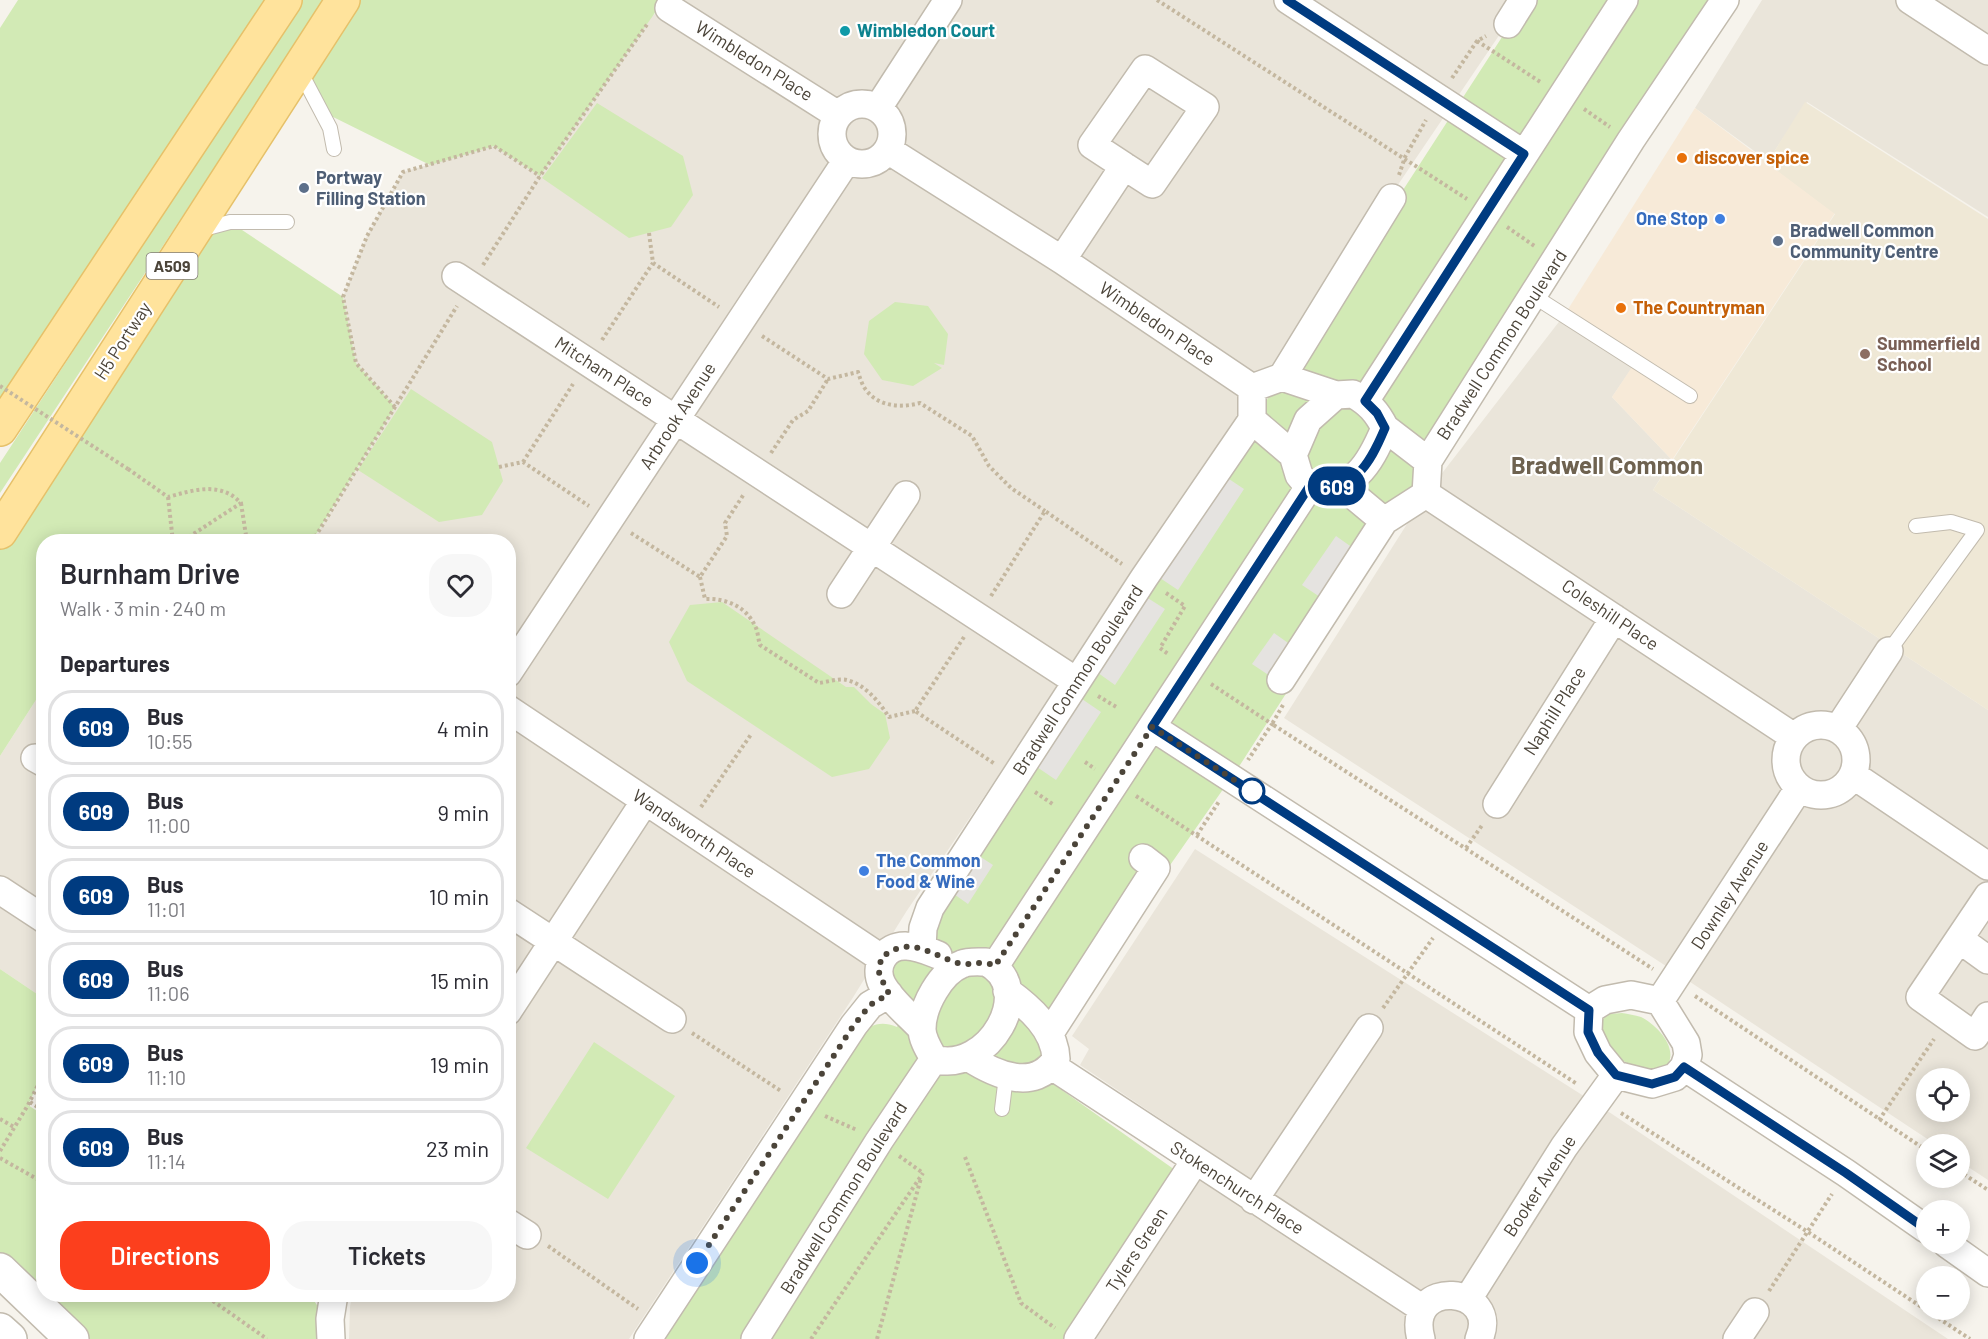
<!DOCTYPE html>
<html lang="en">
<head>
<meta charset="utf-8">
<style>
	body { margin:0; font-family:Barlow,sans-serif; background:#f7f7f7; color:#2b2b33; height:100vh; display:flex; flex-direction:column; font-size:22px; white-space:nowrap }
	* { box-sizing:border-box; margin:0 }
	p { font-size:20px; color:#7c7c81 }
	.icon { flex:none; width:33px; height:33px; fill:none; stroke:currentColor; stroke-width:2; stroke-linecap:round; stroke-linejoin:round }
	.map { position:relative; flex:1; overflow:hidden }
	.panel { position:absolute; left:36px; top:534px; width:480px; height:768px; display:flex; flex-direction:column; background:#fff; border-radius:24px; box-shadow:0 3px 15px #0003 }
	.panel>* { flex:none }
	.badge { padding:0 12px; border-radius:20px; font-size:21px; line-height:39px }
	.buttons { position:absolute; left:1916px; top:1068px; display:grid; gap:12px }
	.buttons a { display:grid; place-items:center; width:54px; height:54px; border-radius:50%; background:#fff; box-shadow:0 3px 15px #0003; font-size:30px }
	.you { position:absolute; width:30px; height:30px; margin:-15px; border:4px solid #fff; border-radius:50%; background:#1a73e8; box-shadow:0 0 0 9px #1a73e833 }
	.map>.badge { position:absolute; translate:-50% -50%; box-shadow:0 0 0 3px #fff }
	h2 { padding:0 24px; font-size:22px; line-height:54px }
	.round { display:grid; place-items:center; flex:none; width:63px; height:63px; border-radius:24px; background:#f7f7f7 }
	.head { display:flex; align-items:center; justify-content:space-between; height:102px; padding:0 24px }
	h1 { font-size:28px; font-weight:600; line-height:45px }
	.action { display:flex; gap:12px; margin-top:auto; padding:12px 24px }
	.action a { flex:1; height:69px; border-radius:24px; background:#fc3f1d; color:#fff; font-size:24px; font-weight:600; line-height:69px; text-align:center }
	.action a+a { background:#f7f7f7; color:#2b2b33 }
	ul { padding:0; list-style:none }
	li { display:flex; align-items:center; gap:18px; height:75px; margin:0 12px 9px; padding:0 12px; border:3px solid #e1e1e2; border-radius:24px }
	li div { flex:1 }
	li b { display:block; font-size:22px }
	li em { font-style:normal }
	li .badge { min-width:66px; font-weight:700; text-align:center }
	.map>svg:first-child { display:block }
	.residential { fill:#eae5da; fill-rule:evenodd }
	.commercial { fill:#f7ead8 }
	.education { fill:#efe8d6 }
	.green { fill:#d2eab5 }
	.parking { fill:#e5e3e0 }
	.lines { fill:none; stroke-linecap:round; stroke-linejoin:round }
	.service-casing { stroke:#c2bbae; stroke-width:16 }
	.minor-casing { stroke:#c2bbae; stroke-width:30 }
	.tertiary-casing { stroke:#c2bbae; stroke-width:36 }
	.primary-casing { stroke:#e6c16a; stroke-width:36 }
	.path { stroke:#c4b79f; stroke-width:4; stroke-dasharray:3 3; stroke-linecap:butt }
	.service { stroke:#fff; stroke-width:14 }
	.minor { stroke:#fff; stroke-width:27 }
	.tertiary { stroke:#fff; stroke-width:33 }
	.primary { stroke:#ffe39c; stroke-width:33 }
	.path-bridge { stroke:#c4b79f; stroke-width:4; stroke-dasharray:3 3; stroke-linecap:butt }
	.line-casing { stroke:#fff; stroke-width:14 }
	.line { stroke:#003b80; stroke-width:9 }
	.walk { stroke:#4b4439; stroke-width:6; stroke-dasharray:0 10.8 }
	.culture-dot { fill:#0f9aa8; stroke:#fff; stroke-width:2 }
	.food-dot { fill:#e8710a; stroke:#fff; stroke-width:2 }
	.service-dot { fill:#5c6f8a; stroke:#fff; stroke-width:2 }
	.shop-dot { fill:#3f7fe0; stroke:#fff; stroke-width:2 }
	.education-dot { fill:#8d6e63; stroke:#fff; stroke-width:2 }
	.stop-dot { fill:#fff; stroke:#003b80; stroke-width:3 }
	.labels { text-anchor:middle; stroke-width:4.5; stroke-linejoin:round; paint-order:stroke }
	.shield { fill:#fff; stroke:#817c74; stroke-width:1.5 }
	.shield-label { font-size:16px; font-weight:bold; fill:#4b4439 }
	.culture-label { font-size:18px; font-weight:bold; fill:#0d838f; stroke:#fff; text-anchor:start }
	.street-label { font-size:18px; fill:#4b4439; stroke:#fff }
	.food-label { font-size:18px; font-weight:bold; fill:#c56008; stroke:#fff; text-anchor:start }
	.service-label { font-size:18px; font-weight:bold; fill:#4e5e75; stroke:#fff; text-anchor:start }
	.shop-label { font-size:18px; font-weight:bold; fill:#366cbe; stroke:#fff; text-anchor:end }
	.education-label { font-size:18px; font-weight:bold; fill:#785e54; stroke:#fff; text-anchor:start }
	.district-label { font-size:24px; font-weight:bold; fill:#6e6250; stroke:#fff }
</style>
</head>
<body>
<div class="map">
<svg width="1988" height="1339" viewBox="0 0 1988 1339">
	<rect width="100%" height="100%" fill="#f6f3ec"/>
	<path class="residential" d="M 664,0 L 1523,0 L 906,912 L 852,999 L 629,1339 L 349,1339 L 350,1307 L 352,1295 L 508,1294 L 508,542 L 312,542 L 395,407 L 356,363 L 343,297 L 367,236 L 403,172 L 494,146 L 656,13 Z
		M 1762,0 L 1988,0 L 1988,217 L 1807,102 L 1768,161 L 1695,108 Z
		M 1565,314 L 1605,348 L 1632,368 L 1612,397 L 1672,460 L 1653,490 L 1988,710 L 1988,1180 L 1959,1161 L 1959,1144 L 1935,1144 L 1666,966 L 1284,718 L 1426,494 ZM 1926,1078 L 1959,1078 L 1959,1112 L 1926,1112 Z
		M 43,689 L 43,998 L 0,969 L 0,756 Z
		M 1195,849 L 1612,1114 L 1948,1339 L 1096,1339 L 1216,1156 L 1080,1065 L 1089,1049 L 1072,1036 Z"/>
	<path class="commercial" d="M 1695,108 L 1835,213 L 1672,460 L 1612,397 L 1632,367 L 1605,348 L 1565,314 Z"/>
	<path class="education" d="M 1805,102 L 1988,219 L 1988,710 L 1653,490 L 1835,214 L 1767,163 Z"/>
	<path class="green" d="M 18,0 L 270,0 L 0,406 L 0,28 Z
		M 303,0 L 325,0 L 0,493 L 0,463 Z
		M 343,0 L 664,0 L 540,176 L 494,146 L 430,165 L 319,110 L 299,69 Z
		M 1526,0 L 1733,0 L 1240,765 L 1043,1047 L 1045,1051 L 1032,1069 L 1175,1170 L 1066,1339 L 660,1339 L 858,1035 C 871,1025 880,1020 897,1027 L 910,1002 L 888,973 L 1282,377 Z
		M 597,103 L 683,156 L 693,195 L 671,227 L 629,238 L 542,178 Z
		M 230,222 L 343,297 L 356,363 L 395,407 L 312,541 L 44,542 L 43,689 L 0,756 L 0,532 L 194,232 Z
		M 895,302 L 928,306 L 948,334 L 944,365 L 934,363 L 942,368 L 913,386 L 882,380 L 864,354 L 869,321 Z
		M 411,389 L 492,442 L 503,481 L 482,515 L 439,522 L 358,470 Z
		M 722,602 L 846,687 L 854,687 L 871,704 L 885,714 L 890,738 L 869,769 L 832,777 L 687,681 L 669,642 L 690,605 Z
		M 0,969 L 43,998 L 43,1073 L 28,1105 L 43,1115 L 44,1294 L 310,1295 L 319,1308 L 321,1339 L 72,1339 L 0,1270 Z
		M 1622,1013 C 1628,1014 1635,1015 1641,1017 C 1657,1025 1679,1048 1667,1066 L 1650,1070 L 1636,1068 L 1618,1058 L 1605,1046 L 1600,1026 L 1603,1019 L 1609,1014 Z
		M 594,1042 L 675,1096 L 608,1199 L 526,1148 Z"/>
	<path class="parking" d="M 1223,475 L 1244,489 L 1178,590 L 1157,576 Z
		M 1336,536 L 1353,548 L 1320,597 L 1302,585 Z
		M 1143,595 L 1165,609 L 1115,685 L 1094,670 Z
		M 1274,633 L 1291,645 L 1270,676 L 1252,664 Z
		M 1079,697 L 1101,712 L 1056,780 L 1034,765 Z
		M 976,854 L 993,865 L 968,904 L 951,892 Z"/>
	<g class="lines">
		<defs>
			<path id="service" d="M 300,71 L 330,128 L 334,149
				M 200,230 L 230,222 L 287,222
				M 1532,295 L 1690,396
				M 1889,651 L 1977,530 L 1951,522 L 1916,526
				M 1002,1109 L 1006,1076"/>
			<path id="minor" d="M 1288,0 L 1524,154
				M 1910,0 L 1988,51
				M 669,8 L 838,115
				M 1508,24 L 1523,0
				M832 134a30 30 0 1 1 60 0a30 30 0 1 1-60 0Z
				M 878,108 L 948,0
				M 888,150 L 1062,260 L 1252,388
				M 1062,260 L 1124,166 L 1092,145 L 1145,69 L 1205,107 L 1152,184 L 1124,166
				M 456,276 L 1076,681
				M 1282,377 L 1392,198
				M 1353,394 C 1369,403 1377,412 1385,428 C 1369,466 1354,492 1309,487 L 1299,475 L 1293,455 L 1308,420 L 1336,395 Z
				M 1365,401 L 1624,0
				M 1385,428 L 1428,461
				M 1293,455 L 1252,420 L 1252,388 L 1282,377 L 1336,395
				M 1341,485 L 1384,521
				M 1426,494 L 1428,461 L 1631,140 L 1725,0
				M 1426,494 L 1794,737
				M 841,594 L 906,495
				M 508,673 L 847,160
				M 1281,680 L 1384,521 L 1426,494
				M 508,709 L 881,958
				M1786 760a35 35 0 1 1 70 0a35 35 0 1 1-70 0Z
				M 1152,727 L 1589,1010
				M 1838,729 L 1889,651
				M 35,758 L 44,763
				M 1853,775 L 1988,866
				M 1497,804 L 1614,618
				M 0,890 L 44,919
				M 1988,896 L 1920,997 L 1975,1036 L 1988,1016
				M 508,912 L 672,1019
				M 1959,939 L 1988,960
				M 922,949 L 923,928 L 930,908 L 1144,578 L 1252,420
				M 986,962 C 1039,988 988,1075 934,1059 C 929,1050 922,1039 922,1029 C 922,1006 941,972 962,964 C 969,961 978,962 986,962 Z
				M 995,966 L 1309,487
				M 1631,995 L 1660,1001 L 1686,1043 L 1688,1055 L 1684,1067 L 1675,1077 L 1652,1084 L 1616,1075 L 1598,1053 L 1588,1032 L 1589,1010 L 1605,1000 Z
				M 1660,1001 L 1799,788
				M 508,1011 L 645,801
				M 922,1029 C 909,1015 891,1001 882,984 C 873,966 885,945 906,946 C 917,946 928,951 938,955
				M 1050,1033 L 1156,868 L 1143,858
				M 968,1057 C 994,1074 1035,1093 1056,1059 C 1055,1029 1029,1007 1007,991
				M 1052,1066 L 1423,1309
				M 1684,1067 L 1846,1173 L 1926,1229
				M 1254,1200 L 1369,1028
				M 508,1223 L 527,1235
				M 1947,1244 L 1988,1273
				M 1468,1299 L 1564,1147 L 1616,1075
				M 331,1339 L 330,1319 L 334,1294
				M 648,1339 L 854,1025 L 870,1005 L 889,994
				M 755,1339 L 879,1141 L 934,1059
				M 1078,1339 L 1195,1161
				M 1421,1339 C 1404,1276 1502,1286 1479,1339
				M 1737,1339 L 1755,1312"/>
			<path id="tertiary" d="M 0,1270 L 72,1339
				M 0,1330 L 10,1339"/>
			<path id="primary" d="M 0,429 L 285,0
				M 0,532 L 343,0"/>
		</defs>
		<use href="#service" class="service-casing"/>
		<use href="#minor" class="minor-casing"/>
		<use href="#tertiary" class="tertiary-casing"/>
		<use href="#primary" class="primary-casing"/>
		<path class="path" d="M 1157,0 L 1467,199
			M 1477,41 L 1542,83
			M 1452,78 L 1477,41 L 1486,36
			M 1584,109 L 1610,127
			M 1399,175 L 1405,157 L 1426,120
			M 1507,227 L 1536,247
			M 649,233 L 653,263 L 719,307
			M 483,265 L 540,176 L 648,23
			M 762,336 L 828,379 L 858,372 C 860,378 862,385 866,390 C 879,407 901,408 920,403 L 972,436 L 989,466 L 1011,488 L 1045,511
			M 602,340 L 653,263
			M 395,407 L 356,363 L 343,297 L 367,236 L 403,172 L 494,146 L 540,176
			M 771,453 L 793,420 L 808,411 L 828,379
			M 523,462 L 573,384
			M 499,467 L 523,462 L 589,506
			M 128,469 L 168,497 C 194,490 220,481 241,503 L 181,542
			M 168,497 L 173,542
			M 241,503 L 247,542
			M 631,533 L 700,577 L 727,536 L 725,523 L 744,494
			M 312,542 L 457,306
			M 700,577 L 705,599 C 725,598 746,606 755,626 C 758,631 758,639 760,645 L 819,683 C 827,682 839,678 847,680 C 866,685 879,702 889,717 L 915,711
			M 1166,593 L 1185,606 L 1160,648 L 1168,654
			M 991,596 L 1045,511 L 1122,564
			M 964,637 L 915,711 L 995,764
			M 1211,684 L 1272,724 L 1248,760
			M 1098,696 L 1118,708
			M 1283,705 L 1272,724 L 1653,969
			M 1085,762 L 1095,769
			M 1035,792 L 1054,805
			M 1136,796 L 1577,1084
			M 701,807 L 752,733
			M 1197,835 L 1220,800
			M 1466,848 L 1483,824
			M 1695,996 L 1926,1150
			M 1383,1008 L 1433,938
			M 692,1033 L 781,1091
			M 30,1102 L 44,1111
			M 1621,1113 L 1808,1232 L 1970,1339
			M 825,1116 L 857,1130
			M 0,1119 L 14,1127
			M 1879,1120 L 1934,1039
			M 0,1151 L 28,1105 L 44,1073
			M 899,1156 L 923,1173
			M 965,1157 L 1021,1303 L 1055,1328
			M 0,1158 L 44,1183
			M 1959,1171 L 1988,1190
			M 548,1246 L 638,1309
			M 1769,1291 L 1832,1194
			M 203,1294 L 267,1339
			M 811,1339 L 923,1173
			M 877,1339 L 921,1178"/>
		<use href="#service" class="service"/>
		<use href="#minor" class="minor"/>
		<use href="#tertiary" class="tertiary"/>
		<use href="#primary" class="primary"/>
		<path class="path-bridge" d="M 0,386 L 128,469"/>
	</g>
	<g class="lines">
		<defs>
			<path id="line" d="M 1287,0 L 1524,154 L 1365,401 L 1377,413 L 1385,428 C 1369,466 1354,492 1309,487 L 1152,727 L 1589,1010 L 1588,1032 L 1598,1053 L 1616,1075 L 1652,1084 L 1675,1077 L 1684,1067 L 1846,1173 L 1926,1229"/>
		</defs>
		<use href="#line" class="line-casing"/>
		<use href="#line" class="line"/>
		<path class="walk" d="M 697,1263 L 854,1025 L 870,1005 L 889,994 L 879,974 L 881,958 C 910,934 928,954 958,963 C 971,967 980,959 995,966 L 1152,727 L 1253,792 L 1252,791"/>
	</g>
	<circle class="culture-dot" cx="845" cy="31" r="6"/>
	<g class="food-dot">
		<circle cx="1682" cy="158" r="6"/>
		<circle cx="1621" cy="308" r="6"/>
	</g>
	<g class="service-dot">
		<circle cx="304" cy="188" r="6"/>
		<circle cx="1778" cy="241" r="6"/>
	</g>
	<g class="shop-dot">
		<circle cx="1720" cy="219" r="6"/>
		<circle cx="864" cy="871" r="6"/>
	</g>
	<circle class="education-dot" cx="1865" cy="354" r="6"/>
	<circle class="stop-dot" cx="1252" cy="791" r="12"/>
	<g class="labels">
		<rect class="shield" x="146.5" y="253" width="51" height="26" rx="4.5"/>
		<g class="shield-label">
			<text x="172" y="272">A509</text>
		</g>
		<g class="culture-label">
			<text x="857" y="37">Wimbledon Court</text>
		</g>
		<g class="street-label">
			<text transform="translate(754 61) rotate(32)" y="6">Wimbledon Place</text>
			<text transform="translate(1157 324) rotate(34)" y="6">Wimbledon Place</text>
			<text transform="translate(123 341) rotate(-57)" y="6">H5 Portway</text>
			<text transform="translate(1502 345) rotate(-57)" y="6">Bradwell Common Boulevard</text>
			<text transform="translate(604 372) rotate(33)" y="6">Mitcham Place</text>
			<text transform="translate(678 416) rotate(-57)" y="6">Arbrook Avenue</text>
			<text transform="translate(1610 615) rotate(34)" y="6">Coleshill Place</text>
			<text transform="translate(1078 680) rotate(-57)" y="6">Bradwell Common Boulevard</text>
			<text transform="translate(1555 711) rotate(-58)" y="6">Naphill Place</text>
			<text transform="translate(694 834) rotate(34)" y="6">Wandsworth Place</text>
			<text transform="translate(1730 895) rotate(-57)" y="6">Downley Avenue</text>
			<text transform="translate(1540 1186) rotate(-57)" y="6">Booker Avenue</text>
			<text transform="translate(1237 1188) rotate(33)" y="6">Stokenchurch Place</text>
			<text transform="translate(844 1198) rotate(-58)" y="6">Bradwell Common Boulevard</text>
			<text transform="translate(1137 1250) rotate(-57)" y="6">Tylers Green</text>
		</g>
		<g class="food-label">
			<text x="1694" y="164">discover spice</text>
			<text x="1633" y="314">The Countryman</text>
		</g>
		<g class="service-label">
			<text x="316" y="184">Portway<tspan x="316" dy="21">Filling Station</tspan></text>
			<text x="1790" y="237">Bradwell Common<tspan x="1790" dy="21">Community Centre</tspan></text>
		</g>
		<g class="shop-label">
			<text x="1708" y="225">One Stop</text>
			<text x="876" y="867" text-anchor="start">The Common<tspan x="876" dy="21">Food &amp; Wine</tspan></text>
		</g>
		<g class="education-label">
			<text x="1877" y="350">Summerfield<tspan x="1877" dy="21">School</tspan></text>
		</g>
		<g class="district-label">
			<text x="1607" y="474">Bradwell Common</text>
		</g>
	</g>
</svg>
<div class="buttons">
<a><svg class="icon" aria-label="locate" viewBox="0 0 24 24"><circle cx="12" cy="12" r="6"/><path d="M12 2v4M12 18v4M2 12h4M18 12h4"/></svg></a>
<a><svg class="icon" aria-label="layers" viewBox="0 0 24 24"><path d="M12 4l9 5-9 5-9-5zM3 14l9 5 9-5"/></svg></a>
<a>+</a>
<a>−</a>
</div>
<div class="you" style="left:697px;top:1263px"></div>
<b class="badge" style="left:1337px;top:486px;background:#003b80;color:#fff">609</b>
<section class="panel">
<div class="head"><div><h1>Burnham Drive</h1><p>Walk · 3 min · 240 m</p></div><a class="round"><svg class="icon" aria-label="heart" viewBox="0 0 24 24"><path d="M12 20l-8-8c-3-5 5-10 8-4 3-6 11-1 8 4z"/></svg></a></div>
<h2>Departures</h2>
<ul>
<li><span class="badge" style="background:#003b80;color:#fff">609</span><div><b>Bus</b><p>10:55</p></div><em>4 min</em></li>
<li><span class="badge" style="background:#003b80;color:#fff">609</span><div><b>Bus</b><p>11:00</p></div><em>9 min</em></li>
<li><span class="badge" style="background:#003b80;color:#fff">609</span><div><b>Bus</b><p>11:01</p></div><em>10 min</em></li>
<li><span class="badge" style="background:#003b80;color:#fff">609</span><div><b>Bus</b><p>11:06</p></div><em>15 min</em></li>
<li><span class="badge" style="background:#003b80;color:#fff">609</span><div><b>Bus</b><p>11:10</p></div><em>19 min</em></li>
<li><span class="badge" style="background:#003b80;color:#fff">609</span><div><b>Bus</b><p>11:14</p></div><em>23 min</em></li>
</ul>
<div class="action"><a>Directions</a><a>Tickets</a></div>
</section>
</div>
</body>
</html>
